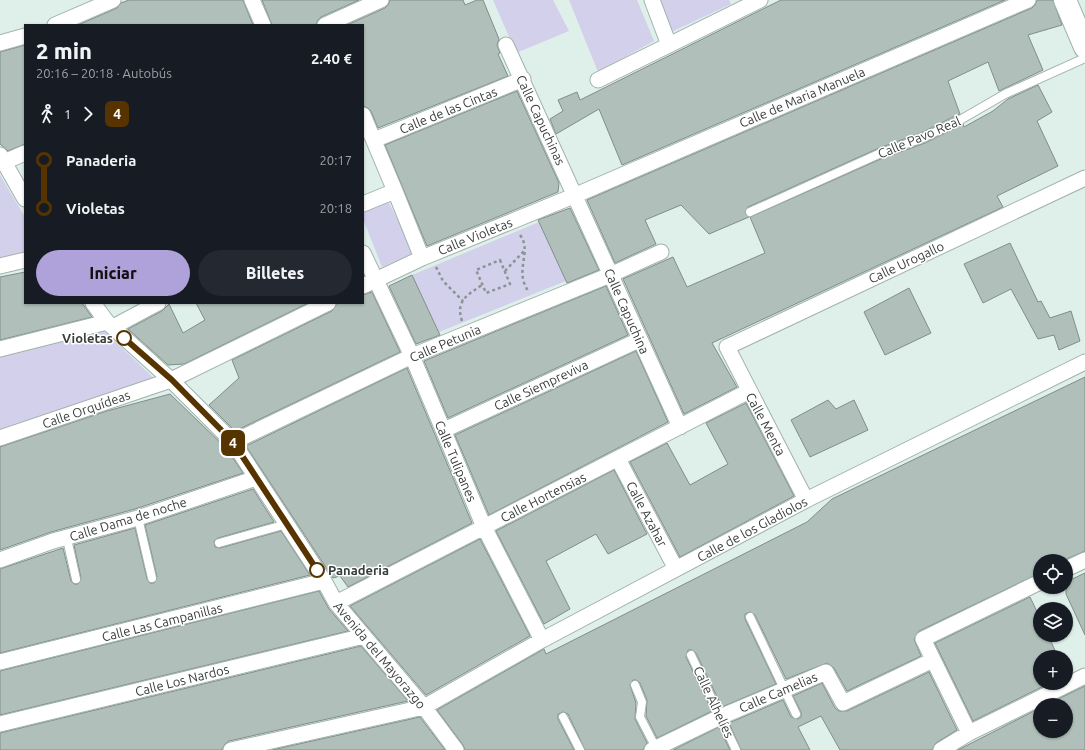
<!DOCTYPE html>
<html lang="es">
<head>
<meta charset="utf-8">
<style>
	body { margin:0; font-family:Ubuntu,sans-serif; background:#242831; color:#f1f3f6; height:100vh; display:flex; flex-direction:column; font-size:15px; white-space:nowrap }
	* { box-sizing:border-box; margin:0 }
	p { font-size:13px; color:#9ea1a6 }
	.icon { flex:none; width:22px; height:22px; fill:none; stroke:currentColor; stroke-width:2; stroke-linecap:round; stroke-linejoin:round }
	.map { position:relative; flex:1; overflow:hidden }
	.sheet { position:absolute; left:24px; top:24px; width:340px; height:280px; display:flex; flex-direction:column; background:#171b24; border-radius:0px; box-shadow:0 1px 3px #0004 }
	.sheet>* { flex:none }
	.badge { padding:0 8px; border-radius:6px; font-size:14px; line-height:26px }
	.controls { position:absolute; left:1033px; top:554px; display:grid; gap:8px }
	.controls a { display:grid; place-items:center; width:40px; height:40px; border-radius:50%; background:#171b24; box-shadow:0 1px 3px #0004; font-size:20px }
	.map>.badge { position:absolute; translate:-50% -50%; box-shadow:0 0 0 2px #fff }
	.legs { display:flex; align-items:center; gap:6px; height:44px; padding:0 12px; font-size:13px }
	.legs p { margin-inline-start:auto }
	.overview { display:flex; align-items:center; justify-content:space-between; height:68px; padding:0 12px }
	h1 { font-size:22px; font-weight:800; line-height:30px }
	.action { display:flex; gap:8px; margin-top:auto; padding:8px 12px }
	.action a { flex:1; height:46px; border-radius:24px; background:#afa1d9; color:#111; font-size:16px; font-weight:800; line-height:46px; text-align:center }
	.action a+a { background:#242831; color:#f1f3f6 }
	ul { padding:0 12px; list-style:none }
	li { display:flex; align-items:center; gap:14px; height:48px; font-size:15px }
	li i { display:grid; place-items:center; width:6px; height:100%; margin:0 5px; background:currentColor }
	li i::after { content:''; width:10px; height:10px; margin:-5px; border:3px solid; border-radius:50%; background:#171b24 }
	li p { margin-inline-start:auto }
	li:first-child i { background:linear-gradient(#0000 50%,currentColor 0) }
	li:last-child i { background:linear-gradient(currentColor 50%,#0000 0) }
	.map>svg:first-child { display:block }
	.green { fill:#d3d0ec }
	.building { fill:#b0bfb9; stroke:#7f8e88 }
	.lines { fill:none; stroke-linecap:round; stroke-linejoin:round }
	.lane-casing { stroke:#a2b2ac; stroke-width:10 }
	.street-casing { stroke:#a2b2ac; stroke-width:17 }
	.secondary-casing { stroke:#a2b2ac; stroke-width:24 }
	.path { stroke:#8a9591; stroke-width:2.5; stroke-dasharray:3 3; stroke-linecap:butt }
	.lane { stroke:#fff; stroke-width:8 }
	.street { stroke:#fff; stroke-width:15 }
	.secondary { stroke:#fff; stroke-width:22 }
	.line-1-casing { stroke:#fff; stroke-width:9 }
	.line-1 { stroke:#573300; stroke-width:6 }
	.stop-1-dot { fill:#fff; stroke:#573300; stroke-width:2 }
	.labels { text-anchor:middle; stroke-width:3; stroke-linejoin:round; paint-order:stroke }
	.street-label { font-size:13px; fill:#373e3b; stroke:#fff }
	.stop-label { font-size:13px; font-weight:bold; fill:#373e3b; stroke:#fff; text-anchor:end }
</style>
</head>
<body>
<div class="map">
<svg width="1085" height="750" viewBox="0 0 1085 750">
	<rect width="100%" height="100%" fill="#dfefe9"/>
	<path class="green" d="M 493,0 L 553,0 L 569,31 L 516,53 Z
		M 569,0 L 637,0 L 654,41 L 598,72 Z
		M 652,0 L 729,0 L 731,4 L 665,35 Z
		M 0,175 L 25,217 L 25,252 L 0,258 Z
		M 388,201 L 414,253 L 382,267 L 363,219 L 363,211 Z
		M 539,222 L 566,281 L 439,332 L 412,275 Z
		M 104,331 L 157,381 L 0,431 L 0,356 Z"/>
	<path class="building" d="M 129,0 L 243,0 L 253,25 L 78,25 L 117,8 L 121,3 Z
		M 262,0 L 359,0 L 321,17 L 318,20 L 316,25 L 272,25 Z
		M 390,0 L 463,0 L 465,5 L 477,0 L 483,0 L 499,39 L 497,45 L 500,53 L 498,54 L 508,76 L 378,128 L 371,111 L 368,108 L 363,106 L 363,25 L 347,25 L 385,8 L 388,5 Z
		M 781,0 L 1005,0 L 622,165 L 599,109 L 556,134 L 550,119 L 563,111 L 558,100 L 577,92 L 580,100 Z
		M 1037,0 L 1053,0 L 1062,25 L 1028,35 L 1043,70 L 999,91 L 988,62 L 948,81 L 960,114 L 957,115 L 921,133 L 879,148 L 748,207 L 745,212 L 749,217 L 709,234 L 681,205 L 645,220 L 656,244 L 615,263 L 587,200 L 1032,8 L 1035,5 Z
		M 25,45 L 25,144 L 8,151 L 0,144 L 0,52 Z
		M 1038,85 L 1052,112 L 1037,121 L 1058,166 L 997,196 L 1003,207 L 712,343 L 737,387 L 684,414 L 623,279 L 673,257 L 687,287 L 765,253 L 750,217 L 883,158 L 925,143 L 963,124 L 964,127 L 993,111 L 1008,99 Z
		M 517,91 L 559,183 L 558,192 L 427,246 L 385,145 Z
		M 570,208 L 599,270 L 567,283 L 538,220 Z
		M 1010,243 L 1038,302 L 1041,301 L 1050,318 L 1071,311 L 1080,341 L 1059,350 L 1054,335 L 1038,339 L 1011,289 L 983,303 L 964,264 Z
		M 25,272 L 25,303 L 82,303 L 92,317 L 0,340 L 0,277 Z
		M 412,275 L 440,335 L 416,344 L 389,286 Z
		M 606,286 L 628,335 L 448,418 L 424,361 Z
		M 909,288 L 931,333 L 885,355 L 864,312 Z
		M 372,292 L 400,352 L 235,431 L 209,405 L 239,378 L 232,360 L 332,311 L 337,303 L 363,303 L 363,295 Z
		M 196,303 L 308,303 L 184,364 L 168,365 L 128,329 L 162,311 L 169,304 L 183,333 L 205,320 Z
		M 636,351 L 668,422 L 489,515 L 455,435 Z
		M 407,368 L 472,523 L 348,587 L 340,576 L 333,578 L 246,446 Z
		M 1085,377 L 1085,551 L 1062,561 L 1040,561 L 1040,573 L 919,631 L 914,639 L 921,656 L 847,691 L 834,668 L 827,663 L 786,679 L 755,615 L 750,612 L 745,614 L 745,619 L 776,684 L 722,707 L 696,653 L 692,650 L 688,650 L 686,657 L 712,711 L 657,738 L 646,716 L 647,700 L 640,683 L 636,680 L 633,680 L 630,685 L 636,703 L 635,719 L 647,743 L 643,750 L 585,750 L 568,714 L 563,712 L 558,714 L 558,719 L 574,750 L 465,750 L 463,745 L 437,710 L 544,649 L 546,654 L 807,522 L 832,499 Z
		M 170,394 L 226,448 L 243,473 L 135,509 L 51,532 L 0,550 L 0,447 L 107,411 Z
		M 828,400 L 836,409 L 854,400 L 868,430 L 810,457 L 791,420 Z
		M 746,403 L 794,496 L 680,557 L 630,462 L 667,443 L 690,485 L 728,464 L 706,423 Z
		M 614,470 L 647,534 L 608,554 L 596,534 L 546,561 L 570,609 L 544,624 L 496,531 Z
		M 253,489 L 274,522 L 218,538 L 214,541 L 215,547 L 220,548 L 281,531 L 310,575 L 0,653 L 0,569 L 63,548 L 71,581 L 74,584 L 78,584 L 81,578 L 74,545 L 135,528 L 147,579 L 150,583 L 154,583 L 157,577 L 145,525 Z
		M 480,539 L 530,636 L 426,695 L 350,606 Z
		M 1085,573 L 1085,635 L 1066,594 L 1066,582 Z
		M 319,591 L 329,609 L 348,631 L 0,715 L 0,671 Z
		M 1030,597 L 1040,618 L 1040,635 L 1048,635 L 1058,657 L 1040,657 L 1040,683 L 1050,683 L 973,721 L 935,643 Z
		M 361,646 L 408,701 L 229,741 L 225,744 L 222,750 L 0,750 L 0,733 Z
		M 929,672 L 957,730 L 936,743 L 932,750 L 840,750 L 821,716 L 798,727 L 810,750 L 741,750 L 729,723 L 783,700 L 791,717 L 798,719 L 801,717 L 801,712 L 793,696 L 822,683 L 835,708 L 839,711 L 847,711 Z
		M 1085,686 L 1085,750 L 958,750 L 1040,708 L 1040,731 L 1066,731 L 1066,705 L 1046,705 Z
		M 420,717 L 445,750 L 272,750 Z
		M 719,727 L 730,750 L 673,750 Z"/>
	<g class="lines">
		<defs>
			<path id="lane" d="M 750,212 L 881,153 L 923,138 L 960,120 L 1005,94 L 1085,58
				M 138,518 L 152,578
				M 67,539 L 76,579
				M 219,543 L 287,524
				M 750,617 L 796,714
				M 691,655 L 736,750
				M 635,685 L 642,702 L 640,717 L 656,748
				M 563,717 L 580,750"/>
			<path id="street" d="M 252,0 L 263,25
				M 652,0 L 669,45
				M 55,25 L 113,0
				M 325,25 L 381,0
				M 0,43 L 25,36
				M 506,45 L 680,427
				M 598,80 L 760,0
				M 363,115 L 395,191
				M 374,140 L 523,79
				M 0,155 L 25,199
				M 4,162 L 25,153
				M 363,204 L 395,191 L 422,258
				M 363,253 L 412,356 L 484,527 L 542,640
				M 0,266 L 25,260
				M 363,286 L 422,258 L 576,195 L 1028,0
				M 93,303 L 107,322 L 171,380 L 233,442 L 324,581 L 336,603 L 424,707 L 456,750
				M 113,327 L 158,303
				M 0,349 L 107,322
				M 444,430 L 639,340
				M 0,438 L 171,380 L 328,303
				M 233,442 L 412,356 L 610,275 L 661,252
				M 618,459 L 676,569
				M 806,500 L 727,347 L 1085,178
				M 0,560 L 53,541 L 138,518 L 256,478
				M 1066,569 L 1085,560
				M 336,603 L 749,391
				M 0,662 L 324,581
				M 0,724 L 364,636
				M 969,733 L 923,639 L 1040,582
				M 231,750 L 424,707 L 542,640 L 806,500 L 1085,362
				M 652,750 L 720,717 L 826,672 L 843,703 L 933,660
				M 941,750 L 969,733 L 1085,676"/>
			<path id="secondary" d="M 1065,0 L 1085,47"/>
		</defs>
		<use href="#lane" class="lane-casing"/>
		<use href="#street" class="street-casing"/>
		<use href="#secondary" class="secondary-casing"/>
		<path class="path" d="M 520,235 C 533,252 513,271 529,292
			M 500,260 L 510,284 L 486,293 L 476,270 Z
			M 436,267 L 443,281 L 463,301
			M 505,271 L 525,250
			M 462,321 C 455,300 468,295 482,285"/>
		<use href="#lane" class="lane"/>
		<use href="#street" class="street"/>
		<use href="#secondary" class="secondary"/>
	</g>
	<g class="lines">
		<defs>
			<path id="line-1" d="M 124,338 L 172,380 L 233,442 L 317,570"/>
		</defs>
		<use href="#line-1" class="line-1-casing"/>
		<use href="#line-1" class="line-1"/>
	</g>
	<g class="stop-1-dot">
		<circle cx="124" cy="338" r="7"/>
		<circle cx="317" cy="570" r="7"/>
	</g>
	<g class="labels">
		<g class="street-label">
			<text transform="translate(802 97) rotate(-23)" y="5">Calle de Maria Manuela</text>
			<text transform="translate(448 110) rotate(-22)" y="5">Calle de las Cintas</text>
			<text transform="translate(541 120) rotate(65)" y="5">Calle Capuchinas</text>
			<text transform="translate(919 137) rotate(-23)" y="5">Calle Pavo Real</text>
			<text transform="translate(475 236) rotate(-22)" y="5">Calle Violetas</text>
			<text transform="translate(906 262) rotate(-25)" y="5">Calle Urogallo</text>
			<text transform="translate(627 311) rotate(66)" y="5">Calle Capuchina</text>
			<text transform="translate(445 343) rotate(-23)" y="5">Calle Petunia</text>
			<text transform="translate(541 385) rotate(-25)" y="5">Calle Siempreviva</text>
			<text transform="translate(86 409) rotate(-19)" y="5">Calle Orquídeas</text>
			<text transform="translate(766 424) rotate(62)" y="5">Calle Menta</text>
			<text transform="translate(456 461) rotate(67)" y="5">Calle Tulipanes</text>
			<text transform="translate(543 497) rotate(-27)" y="5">Calle Hortensias</text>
			<text transform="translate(647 514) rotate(62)" y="5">Calle Azahar</text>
			<text transform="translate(128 519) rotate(-17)" y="5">Calle Dama de noche</text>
			<text transform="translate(752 529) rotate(-28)" y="5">Calle de los Gladiolos</text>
			<text transform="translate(162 622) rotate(-14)" y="5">Calle Las Campanillas</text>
			<text transform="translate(380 655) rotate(50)" y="5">Avenida del Mayorazgo</text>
			<text transform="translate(182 680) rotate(-14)" y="5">Calle Los Nardos</text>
			<text transform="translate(778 692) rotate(-23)" y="5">Calle Camelias</text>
			<text transform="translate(714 702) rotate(65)" y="5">Calle Alhelíes</text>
		</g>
		<g class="stop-label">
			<text x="113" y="343">Violetas</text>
			<text x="328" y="575" text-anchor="start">Panaderia</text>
		</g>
	</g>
</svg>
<div class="controls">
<a><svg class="icon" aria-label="locate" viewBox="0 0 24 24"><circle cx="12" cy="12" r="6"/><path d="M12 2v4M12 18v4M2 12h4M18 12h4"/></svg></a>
<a><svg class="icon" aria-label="layers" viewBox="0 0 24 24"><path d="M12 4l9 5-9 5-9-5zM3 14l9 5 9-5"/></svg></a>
<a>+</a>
<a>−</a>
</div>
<b class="badge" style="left:233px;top:443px;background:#573300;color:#fff">4</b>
<section class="sheet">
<div class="overview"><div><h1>2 min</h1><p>20:16 – 20:18 · Autobús</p></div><b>2.40 €</b></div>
<div class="legs"><svg class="icon" aria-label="walk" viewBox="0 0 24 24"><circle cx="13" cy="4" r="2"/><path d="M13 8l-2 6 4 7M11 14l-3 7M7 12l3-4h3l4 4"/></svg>1<svg class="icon" aria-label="forward" viewBox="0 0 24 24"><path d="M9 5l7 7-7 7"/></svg><b class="badge" style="background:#573300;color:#fff">4</b></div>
<ul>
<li><i style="color:#573300"></i><b>Panaderia</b><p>20:17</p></li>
<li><i style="color:#573300"></i><b>Violetas</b><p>20:18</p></li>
</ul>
<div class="action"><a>Iniciar</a><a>Billetes</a></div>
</section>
</div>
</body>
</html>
